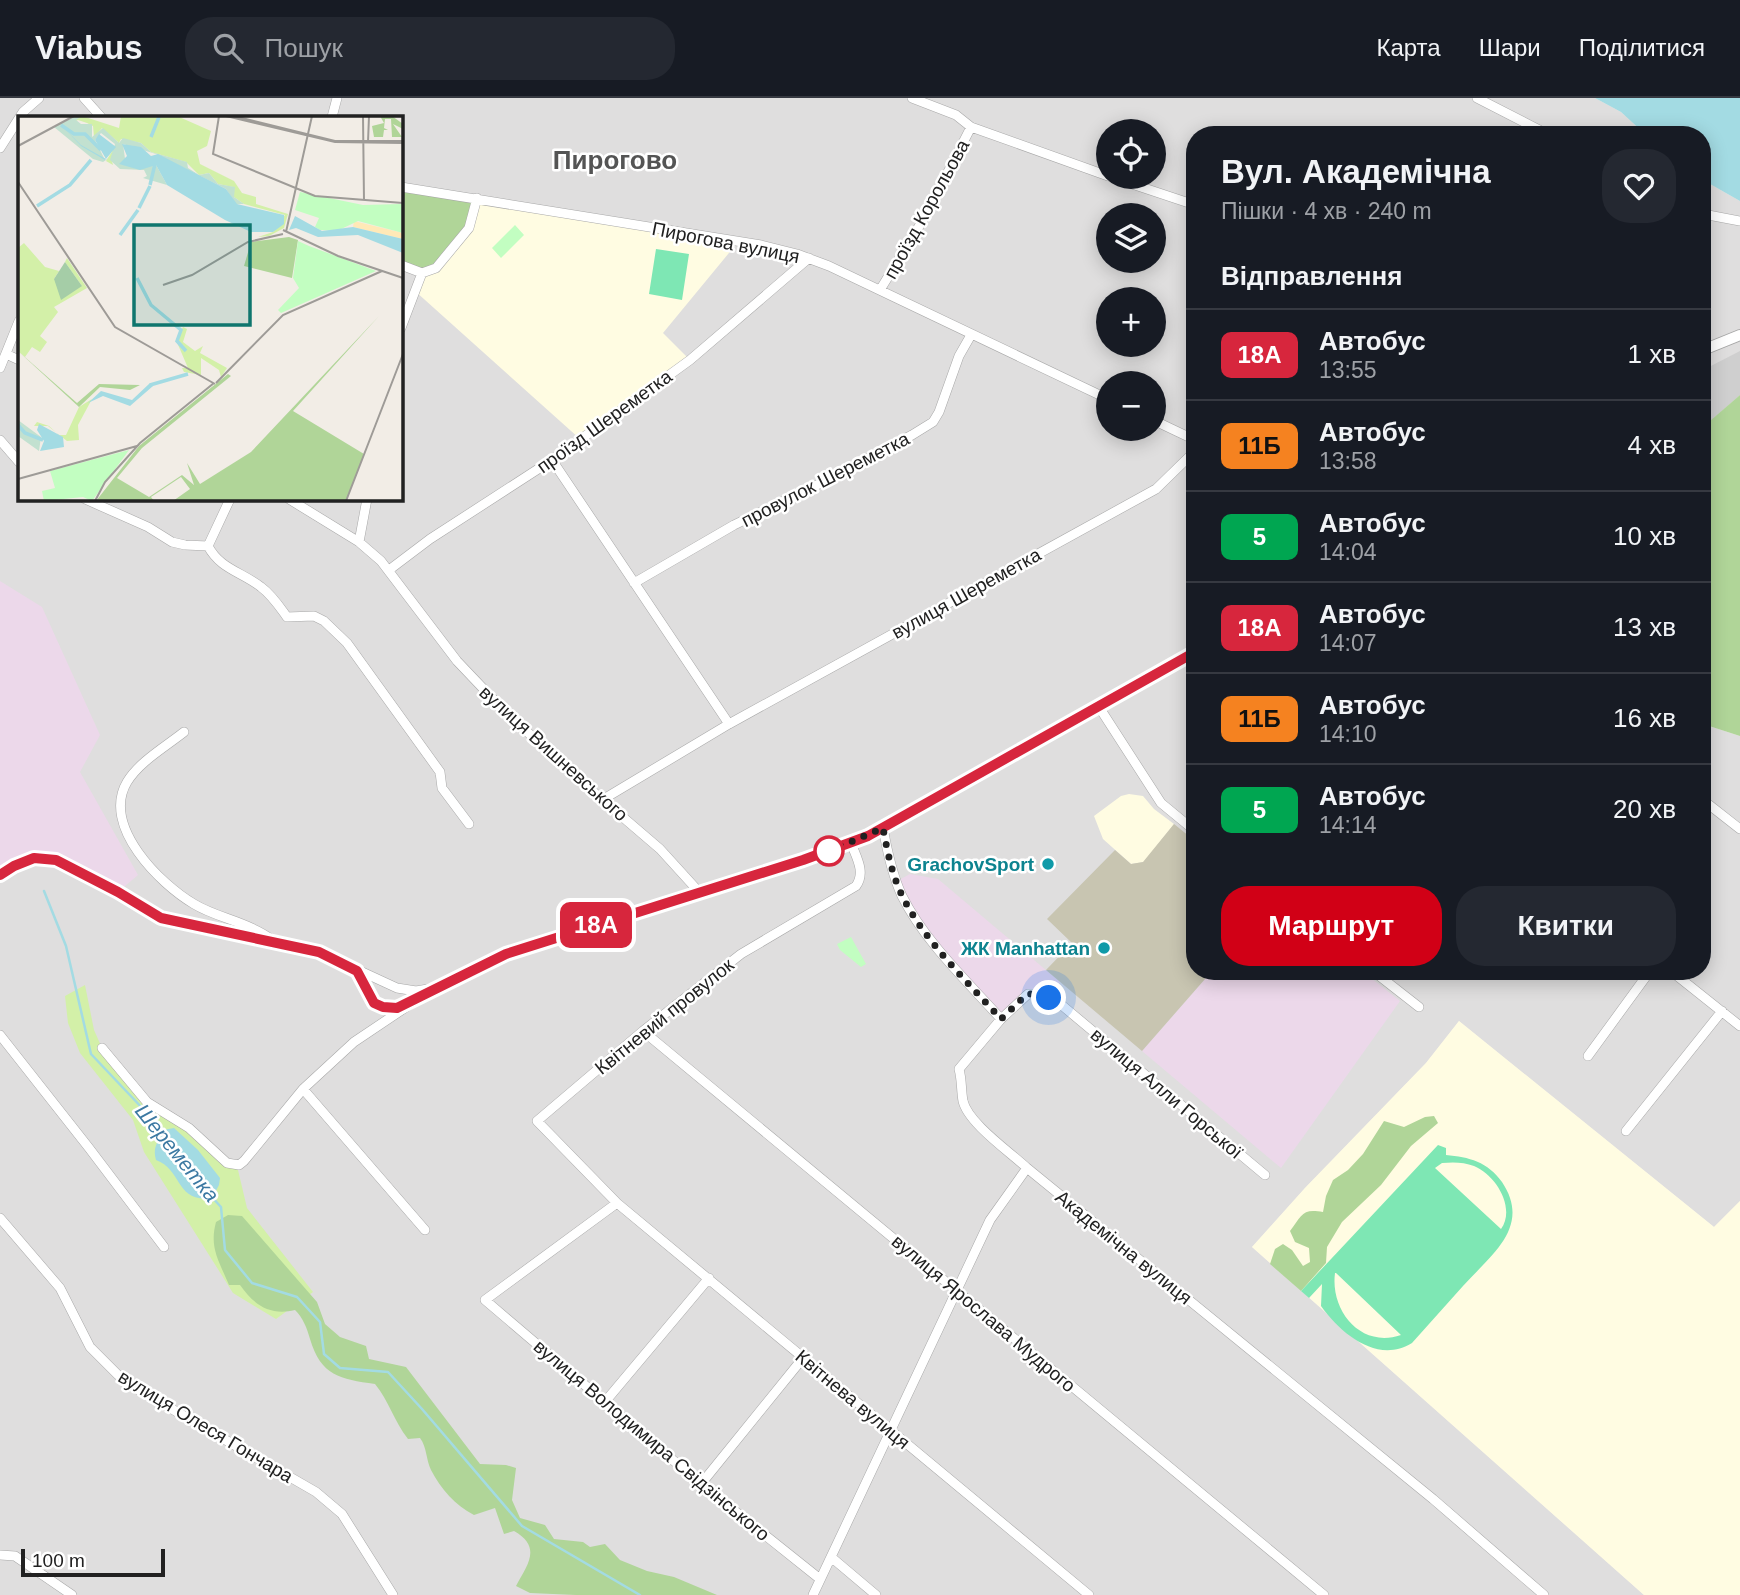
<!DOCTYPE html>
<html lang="uk">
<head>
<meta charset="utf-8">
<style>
	body { margin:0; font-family:Helvetica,sans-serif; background:#242831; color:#f1f3f6; height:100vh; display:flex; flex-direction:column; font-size:26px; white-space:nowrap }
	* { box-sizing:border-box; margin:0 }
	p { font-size:23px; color:#9ea1a6 }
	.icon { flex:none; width:38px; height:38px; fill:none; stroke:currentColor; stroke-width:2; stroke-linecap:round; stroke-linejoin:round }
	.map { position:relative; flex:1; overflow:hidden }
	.panel { position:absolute; left:1186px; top:28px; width:525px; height:854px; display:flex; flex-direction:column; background:#171b24; border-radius:28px; box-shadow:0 4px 18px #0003 }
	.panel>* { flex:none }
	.badge { padding:0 14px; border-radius:10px; font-size:24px; line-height:46px }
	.tools { position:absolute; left:1096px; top:21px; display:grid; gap:14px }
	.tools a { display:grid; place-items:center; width:70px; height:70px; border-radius:50%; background:#171b24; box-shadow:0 4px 18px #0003; font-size:35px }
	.scale { position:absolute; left:21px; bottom:18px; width:144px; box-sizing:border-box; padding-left:7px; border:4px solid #212121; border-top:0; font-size:19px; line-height:24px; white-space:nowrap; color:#212121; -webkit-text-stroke:5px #fff; paint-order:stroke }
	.you { position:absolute; width:35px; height:35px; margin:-18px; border:5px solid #fff; border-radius:50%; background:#1a73e8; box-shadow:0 0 0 10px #1a73e833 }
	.map>.badge { position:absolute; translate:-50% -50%; box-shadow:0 0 0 4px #fff }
	h2 { padding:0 35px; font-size:26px; line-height:63px }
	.round { display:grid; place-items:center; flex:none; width:74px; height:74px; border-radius:28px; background:#242831 }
	.head { display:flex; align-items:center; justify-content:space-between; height:119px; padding:0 35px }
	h1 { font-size:33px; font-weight:700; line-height:52px }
	.button { display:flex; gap:14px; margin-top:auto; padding:14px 35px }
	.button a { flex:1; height:80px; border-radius:28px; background:#d10016; color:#fff; font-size:28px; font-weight:700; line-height:80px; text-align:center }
	.button a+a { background:#242831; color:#f1f3f6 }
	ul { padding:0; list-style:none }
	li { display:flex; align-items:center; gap:21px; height:91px; padding:0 35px; border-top:2px solid #363941 }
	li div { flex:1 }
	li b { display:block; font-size:26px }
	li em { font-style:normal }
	li .badge { min-width:77px; font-weight:700; text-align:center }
	header { display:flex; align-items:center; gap:42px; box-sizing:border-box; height:98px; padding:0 35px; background:#171b24; border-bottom:2px solid #363941 }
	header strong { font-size:33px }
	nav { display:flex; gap:38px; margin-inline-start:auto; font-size:24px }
	.search { width:490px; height:63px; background:#242831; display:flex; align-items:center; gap:18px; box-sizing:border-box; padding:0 24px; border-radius:28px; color:#9ea1a6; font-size:26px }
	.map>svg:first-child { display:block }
	.residential { fill:#dfdede; fill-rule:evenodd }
	.industrial { fill:#ecd8ea }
	.education { fill:#fffce2 }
	.religious { fill:#cfcfcf }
	.construction { fill:#c8c5b1 }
	.grass { fill:#d3f0a8 }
	.forest { fill:#b0d598 }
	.park { fill:#c2fec1 }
	.pitch { fill:#7ee7b4; fill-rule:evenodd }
	.water { fill:#a3dbe3 }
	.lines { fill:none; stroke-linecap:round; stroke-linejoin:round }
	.stream { stroke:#a3dbe3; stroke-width:2.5 }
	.minor-casing { stroke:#a8a8a8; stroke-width:10 }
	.tertiary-casing { stroke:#a8a8a8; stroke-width:12 }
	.minor { stroke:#fff; stroke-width:9 }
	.tertiary { stroke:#fff; stroke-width:10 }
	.line-casing { stroke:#fff; stroke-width:16 }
	.line { stroke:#d7263d; stroke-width:10 }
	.walk { stroke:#212121; stroke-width:7; stroke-dasharray:0 12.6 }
	.stop-dot { fill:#fff; stroke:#d7263d; stroke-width:3.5 }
	.culture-dot { fill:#0f9aa8; stroke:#fff; stroke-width:2.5 }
	.labels { text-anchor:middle; stroke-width:5; stroke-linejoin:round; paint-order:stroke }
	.street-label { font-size:19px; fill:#212121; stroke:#fff }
	.culture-label { font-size:19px; font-weight:bold; fill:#0d838f; stroke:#fff; text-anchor:end }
	.water-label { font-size:21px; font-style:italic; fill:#3c79a2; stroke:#fff }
	.district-label { font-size:26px; font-weight:bold; fill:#545454; stroke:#fff }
	.inset-river { fill:none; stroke:#a3dbe3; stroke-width:3.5 }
	.inset-road { fill:none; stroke:#9e9b97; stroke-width:2 }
	.view { fill:#0f766e; fill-opacity:0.15; stroke:#0f766e; stroke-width:3.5 }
	.inset-edge { fill:none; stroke:#212121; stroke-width:3.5 }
</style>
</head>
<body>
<header>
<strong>Viabus</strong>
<div class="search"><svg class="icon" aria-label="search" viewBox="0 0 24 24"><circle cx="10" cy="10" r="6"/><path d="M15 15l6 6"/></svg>Пошук</div>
<nav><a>Карта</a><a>Шари</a><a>Поділитися</a></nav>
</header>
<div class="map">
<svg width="1740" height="1497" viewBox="0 0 1740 1497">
	<rect width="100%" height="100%" fill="#f2ede6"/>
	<path class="residential" d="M 0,0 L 1595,0 L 1621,14 L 1646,37 L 1195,37 L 1195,873 L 1703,873 L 1703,626 L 1740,638 L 1740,1103 L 1714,1129 L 1459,923 L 1426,965 L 1305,1090 L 1252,1149 L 1644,1497 L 0,1497 ZM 19,19 L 401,19 L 401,401 L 19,401 ZM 1108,33 L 1153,33 L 1153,79 L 1108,79 ZM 1108,117 L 1153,117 L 1153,163 L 1108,163 ZM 1108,201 L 1153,201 L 1153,247 L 1108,247 ZM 1108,285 L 1153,285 L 1153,331 L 1108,331 Z
		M 1703,82 L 1740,103 L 1740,297 L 1703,329 Z"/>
	<path class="industrial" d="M 0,483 L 42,509 L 100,637 L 80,674 L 138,777 L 118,794 L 56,762 L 34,760 L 0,777 Z
		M 910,776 L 938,781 L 1060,884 L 1049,900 L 1028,896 L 1001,921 L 926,835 L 897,783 Z
		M 1212,873 L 1362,873 L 1400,903 L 1281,1070 L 1142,953 Z"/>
	<path class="education" d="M 477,100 L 738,144 L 663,235 L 690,262 L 580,341 L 415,193 Z
		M 1129,696 L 1143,698 L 1154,711 L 1174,726 L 1144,764 L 1131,766 L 1103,741 L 1094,718 L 1121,698 Z
		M 1459,923 L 1714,1129 L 1740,1103 L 1740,1497 L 1644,1497 L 1252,1149 L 1305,1090 L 1426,965 Z"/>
	<path class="religious" d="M 1740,253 L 1740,297 L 1707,326 L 1703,320 L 1703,272 Z"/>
	<path class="construction" d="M 1174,726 L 1195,743 L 1195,873 L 1212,873 L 1142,953 L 1046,872 L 1072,845 L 1047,821 L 1115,752 L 1131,766 L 1143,764 Z"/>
	<path class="grass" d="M 85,887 L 94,932 L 102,950 L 129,985 L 238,1072 L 247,1110 L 313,1194 L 276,1221 L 233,1195 L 144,1054 L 133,1022 L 80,955 L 68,925 L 65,898 Z"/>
	<path class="forest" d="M 401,90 L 477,100 L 469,130 L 429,174 L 401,167 Z
		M 1740,297 L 1740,638 L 1703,626 L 1703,329 Z
		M 1434,1018 L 1438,1025 L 1411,1048 L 1381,1087 L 1342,1124 L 1327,1149 L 1326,1165 L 1301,1193 L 1270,1166 L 1275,1151 L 1283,1146 L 1292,1152 L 1303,1168 L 1310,1164 L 1309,1150 L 1295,1144 L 1290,1133 C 1302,1117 1302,1110 1323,1114 L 1326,1098 L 1333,1082 L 1348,1072 L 1363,1056 L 1384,1023 L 1404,1029 L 1425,1019 Z
		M 228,1117 L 242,1118 L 317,1204 L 325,1226 L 340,1239 L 366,1248 L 369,1261 L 406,1269 L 480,1366 L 506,1367 L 516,1370 L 512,1402 L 520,1420 L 545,1427 L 554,1441 L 583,1444 L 590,1449 L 605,1446 L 620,1462 L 647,1473 L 674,1479 L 717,1497 L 576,1497 L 530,1495 L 516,1488 C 528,1466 542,1449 514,1433 L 504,1436 L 495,1410 L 474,1417 C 455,1407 441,1391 431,1372 C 426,1362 427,1349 420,1340 L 408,1341 C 394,1323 389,1303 375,1286 C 340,1281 321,1278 310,1241 C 307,1230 303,1220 295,1212 C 270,1218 254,1207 240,1187 L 229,1187 C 219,1163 209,1150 216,1124 Z"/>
	<path class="park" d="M 515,127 L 524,137 L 501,160 L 492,150 Z
		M 851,839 L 866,866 L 861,869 L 840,852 L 837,846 Z"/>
	<path class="pitch" d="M 656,151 L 689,156 L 682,202 L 649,196 Z
		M 1438,1047 L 1446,1050 L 1446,1057 C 1469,1059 1488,1064 1502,1084 C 1532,1129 1491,1157 1463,1188 C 1446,1207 1429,1226 1412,1245 C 1378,1266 1342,1237 1321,1208 L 1322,1186 L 1309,1200 L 1301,1193 ZM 1442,1065 C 1453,1064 1464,1064 1474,1068 C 1496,1077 1516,1110 1501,1131 L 1435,1070 ZM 1335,1175 L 1336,1175 L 1401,1237 C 1361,1251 1330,1213 1335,1175 Z"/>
	<path class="water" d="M 1595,0 L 1740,0 L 1740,103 L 1703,82 L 1703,37 L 1646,37 L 1621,14 Z
		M 174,1030 L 198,1052 L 220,1080 L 219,1087 L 212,1100 C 175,1105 183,1072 156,1062 C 152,1048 159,1044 163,1032 Z"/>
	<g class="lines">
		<path class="stream" d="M 44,793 L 66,848 L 91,956 L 163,1032
			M 210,1097 L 221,1109 L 225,1152 L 252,1185 L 297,1199 L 320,1224 L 324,1256 L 340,1270 L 388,1274 L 422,1311 L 522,1428 L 640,1497"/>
		<defs>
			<path id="minor" d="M 84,0 L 101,19
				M 912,0 L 956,17 L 971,29 L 1108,78
				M 1477,0 L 1549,37
				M 332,19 L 337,0
				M 0,50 L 23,14 L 39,0
				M 1111,79 L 1195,107
				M 401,89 L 761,147 L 797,156 L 829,168 L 1108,301
				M 1703,116 L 1740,123
				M 401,167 L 422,175 L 436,170 L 469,130 L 477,100
				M 880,192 L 926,117 L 971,29
				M 401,230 L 422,175
				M 6,256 L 19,262
				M 0,270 L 19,223
				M 1153,322 L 1195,342
				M 0,342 L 19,364
				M 552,362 L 729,626
				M 85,401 L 148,429 L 172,444 L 185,447 L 208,448 L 230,401
				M 289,401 L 359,444 L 381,463 L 457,563 L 495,603 L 562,667 L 660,751 L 700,795
				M 359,444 L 367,401
				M 208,448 C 220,471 242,474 261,489 C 272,497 279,508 287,519 L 314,518 L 324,523 L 347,545 L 440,674 L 442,690 L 469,726
				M 389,472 L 430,441 L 552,362 L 690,262 L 809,160
				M 634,485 L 734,427 L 821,385 L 912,337 L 933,324 L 939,314 L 959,258 L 971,237
				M 1189,557 L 1195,567
				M 1099,609 L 1161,705 L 1195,733
				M 184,634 C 165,649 139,664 127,684 C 101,728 160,786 194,806 C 217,820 245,823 268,839
				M 602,702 L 729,626 L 1156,391 L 1195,353
				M 1703,702 L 1740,731
				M 883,729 C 887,753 892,776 902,798 C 925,844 967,883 1001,921 L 959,971 C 962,982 961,992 963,1003 C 968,1025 1010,1054 1027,1070 L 1433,1401 L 1544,1497
				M 851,745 C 856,759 866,774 856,788 L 741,856 L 643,933 L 537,1023 L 617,1105 L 1089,1497
				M 0,777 L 14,768 L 34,760 L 56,762 L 118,794 L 161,820 L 319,854 L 397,890 L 416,893 L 434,890
				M 1373,873 L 1419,909
				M 1671,873 L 1740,928
				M 1001,921 L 1028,896 L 1043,896 L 1058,904 L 1265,1077
				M 643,933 L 1324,1497
				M 0,937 L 89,1050 L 164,1149
				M 102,950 L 147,1004 L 189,1030 L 227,1065 L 239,1067 L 244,1063 L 303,991 L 354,944 L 430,893
				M 1588,958 L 1650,873
				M 303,991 L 425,1132
				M 1626,1033 L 1722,913
				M 617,1105 L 485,1202 L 701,1386 L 820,1481
				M 0,1120 L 60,1190 L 90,1249 L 118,1277 L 132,1288 L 316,1394 L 342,1416 L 393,1497
				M 604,1305 L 709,1180
				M 701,1386 L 803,1260
				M 0,1457 L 15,1458 L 72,1497
				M 831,1459 L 876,1497
				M 813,1497 L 990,1122 L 1027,1070"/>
			<path id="tertiary" d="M 1703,252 L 1740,237
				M 434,890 L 506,856 L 803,762 L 868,738 L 1195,554"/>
		</defs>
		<use href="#minor" class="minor-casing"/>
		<use href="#tertiary" class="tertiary-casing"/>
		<use href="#minor" class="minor"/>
		<use href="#tertiary" class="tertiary"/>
	</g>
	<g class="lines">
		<defs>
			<path id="line" d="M 0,777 L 14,768 L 34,760 L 56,762 L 118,794 L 161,820 L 319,854 L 357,873 L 374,905 L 383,909 L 397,910 L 506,856 L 803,762 L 868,738 L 1195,554"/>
		</defs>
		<use href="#line" class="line-casing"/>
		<use href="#line" class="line"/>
		<path class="walk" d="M 829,753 L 883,730 C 887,751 891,773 900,793 C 921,840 967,883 1001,921 L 1027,896 L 1043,896 L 1049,900"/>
	</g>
	<circle class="stop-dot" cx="829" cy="753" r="14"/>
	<g class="culture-dot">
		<circle cx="1048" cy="766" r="7"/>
		<circle cx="1104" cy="850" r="7"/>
	</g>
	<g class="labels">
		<g class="street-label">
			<text transform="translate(926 111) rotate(-61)" y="7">проїзд Корольова</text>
			<text transform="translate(726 144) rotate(11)" y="7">Пирогова вулиця</text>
			<text transform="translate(604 323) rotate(-36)" y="7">проїзд Шереметка</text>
			<text transform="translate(825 381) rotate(-27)" y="7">провулок Шереметка</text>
			<text transform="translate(966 495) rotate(-29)" y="7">вулиця Шереметка</text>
			<text transform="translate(554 655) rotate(42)" y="7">вулиця Вишневського</text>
			<text transform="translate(664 918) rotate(-39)" y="7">Квітневий провулок</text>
			<text transform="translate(1167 995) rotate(40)" y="7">вулиця Алли Горської</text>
			<text transform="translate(1124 1149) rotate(39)" y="7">Академічна вулиця</text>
			<text transform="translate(984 1215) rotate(40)" y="7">вулиця Ярослава Мудрого</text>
			<text transform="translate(853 1301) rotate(40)" y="7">Квітнева вулиця</text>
			<text transform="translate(206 1328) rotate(31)" y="7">вулиця Олеся Гончара</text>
			<text transform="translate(652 1342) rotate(40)" y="7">вулиця Володимира Свідзінського</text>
		</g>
		<g class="culture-label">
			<text x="1034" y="773">GrachovSport</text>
			<text x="1090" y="857">ЖК Manhattan</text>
		</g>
		<g class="water-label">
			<text transform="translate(177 1055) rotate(51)" y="7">Шереметка</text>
		</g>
		<g class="district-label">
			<text x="615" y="71">Пирогово</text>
		</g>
	</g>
	<g transform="translate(18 18)">
		<rect width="385" height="385" fill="#f2ede6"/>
		<path d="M 64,0 L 101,12 L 103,0 L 159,0 L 193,15 L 189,30 L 179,35 L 182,48 L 216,65 L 224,77 L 238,81 L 238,88 L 270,98 L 266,112 L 251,120 L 240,121 L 255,116 L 267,99 L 226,88 L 216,81 L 215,71 L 200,68 L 191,57 L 181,59 L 168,46 L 133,36 L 123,27 L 103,23 L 93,42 L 95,49 L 88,45 L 100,26 L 84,12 L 76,21 L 75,10 L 69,7 L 60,4 L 47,10 ZM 6,127 L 27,151 L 41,155 L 36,163 L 64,170 L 47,146 L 49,142 L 69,172 L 36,191 L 40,196 L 22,220 L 29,226 L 22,236 L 14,231 L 7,241 L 0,235 L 0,132 ZM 165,211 L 169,213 L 165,226 L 177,235 L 185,230 L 182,237 L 209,252 L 203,261 L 201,254 L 183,242 L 183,259 L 166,256 L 164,252 L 170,252 L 158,224 ZM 74,283 L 60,309 L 61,324 L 49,325 L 30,310 L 16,310 L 19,306 L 31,310 L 41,319 L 48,319 L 61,291 Z" fill="#d3f0a8"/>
		<path d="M 362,0 L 374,0 L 385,8 L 385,13 L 375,8 L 384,21 L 374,21 L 373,3 L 367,3 L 366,12 L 370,14 L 366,14 L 365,21 L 356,21 L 354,10 L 366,7 ZM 271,121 L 280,124 L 274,162 L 226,150 L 233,126 ZM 361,200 L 275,295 L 346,338 L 328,385 L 155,385 L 172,373 L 163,361 L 133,381 L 136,385 L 78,385 L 121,330 L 210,258 L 213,260 L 124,332 L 99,362 L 131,381 L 164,359 L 176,369 L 169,347 L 182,368 L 233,336 ZM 0,235 L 59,287 L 81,268 L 122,269 L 112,274 L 82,271 L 61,291 Z" fill="#b0d598"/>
		<path d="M 58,0 L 64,0 L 58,4 L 63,8 L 74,8 L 74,21 L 85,12 L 101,27 L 105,22 L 123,27 L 133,36 L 169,46 L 170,52 L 181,59 L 191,57 L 200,68 L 217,71 L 216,81 L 226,88 L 218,88 L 208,73 L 138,38 L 105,28 L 108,50 L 138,49 L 149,69 L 125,62 L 129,60 L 126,54 L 102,53 L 92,44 L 97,28 L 83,17 L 77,24 L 87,44 L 91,42 L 85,46 L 75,43 L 36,11 ZM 0,304 L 23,321 L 21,335 L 0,320 Z" fill="#c2e1d0"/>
		<path d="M 336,105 L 385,117 L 385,123 L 335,111 Z" fill="#ffe9b7"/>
		<path d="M 47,146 L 64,170 L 43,184 L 36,163 Z" fill="#a5cda7"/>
		<path d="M 282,76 L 345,89 L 385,88 L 385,117 L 340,105 L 319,115 L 302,114 L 297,111 L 301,102 L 277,94 ZM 280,125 L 291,130 L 358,155 L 263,197 L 260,194 L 281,172 L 275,162 ZM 111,334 L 74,385 L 65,381 L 26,385 L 24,375 L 37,372 L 32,355 Z" fill="#c2fec1"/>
		<path d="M 46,12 L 63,29 L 88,43 L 77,24 L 81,18 L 98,31 L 87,44 L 63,30 ZM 104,28 L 123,31 L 133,40 L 140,38 L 208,73 L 219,88 L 266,99 L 266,108 L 255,116 L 233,116 L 207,104 L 149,69 L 138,49 L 122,54 L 101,48 L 109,40 ZM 277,100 L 304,115 L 335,111 L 385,123 L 385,137 L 340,119 L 300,121 L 278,112 L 271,114 ZM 132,267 L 135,270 L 112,290 L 85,280 L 70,287 L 83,275 L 114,284 ZM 21,308 L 45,321 L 46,331 L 22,335 L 26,325 L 19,314 Z" fill="#a3dbe3"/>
		<path class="inset-river" d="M 43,9 L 56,18 L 67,18 L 83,34M 133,21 L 141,1M 132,69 L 137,48M 19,90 L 52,69 L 73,44M 121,92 L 132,70M 102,119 L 120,94M 119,162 L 133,189 L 163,214 L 159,225 L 168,235M 132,269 L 170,258M 0,309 L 7,317 L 25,324"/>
		<path class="inset-road" d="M 201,0 L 195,38 L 297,80 L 385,87M 208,0 L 317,26 L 385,27M 216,0 L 317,25 L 385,25M 345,0 L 346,85M 350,26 L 351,0M 0,30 L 56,0M 0,66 L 97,211 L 197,268M 265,114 L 320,140 L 385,162M 268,116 L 294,0M 145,169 L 174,159 L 230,126 L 265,118M 198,267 L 265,199 L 364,155M 0,363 L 119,330M 77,385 L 87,366 L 122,327 L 196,267M 328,385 L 385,238"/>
		<path class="view" d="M 116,109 L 232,109 L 232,209 L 116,209 Z"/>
		<rect width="385" height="385" class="inset-edge"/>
	</g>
</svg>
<div class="tools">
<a><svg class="icon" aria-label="locate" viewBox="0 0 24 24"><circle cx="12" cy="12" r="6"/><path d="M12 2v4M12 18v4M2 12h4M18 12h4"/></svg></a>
<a><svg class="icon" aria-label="layers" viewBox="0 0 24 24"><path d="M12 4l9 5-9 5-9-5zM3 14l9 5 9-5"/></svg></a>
<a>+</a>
<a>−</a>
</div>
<div class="scale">100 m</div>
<div class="you" style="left:1049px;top:900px"></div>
<b class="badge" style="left:596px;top:827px;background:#d7263d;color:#fff">18А</b>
<section class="panel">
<div class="head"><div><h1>Вул. Академічна</h1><p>Пішки · 4 хв · 240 m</p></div><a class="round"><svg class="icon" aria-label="heart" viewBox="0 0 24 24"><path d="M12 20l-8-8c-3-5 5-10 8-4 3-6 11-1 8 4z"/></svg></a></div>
<h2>Відправлення</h2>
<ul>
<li><span class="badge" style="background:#d7263d;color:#fff">18А</span><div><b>Автобус</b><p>13:55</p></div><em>1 хв</em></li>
<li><span class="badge" style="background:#f58220;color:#111">11Б</span><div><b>Автобус</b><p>13:58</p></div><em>4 хв</em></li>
<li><span class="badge" style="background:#00a651;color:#fff">5</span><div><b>Автобус</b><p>14:04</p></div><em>10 хв</em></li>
<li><span class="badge" style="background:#d7263d;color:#fff">18А</span><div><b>Автобус</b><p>14:07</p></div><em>13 хв</em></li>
<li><span class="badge" style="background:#f58220;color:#111">11Б</span><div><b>Автобус</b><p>14:10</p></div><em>16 хв</em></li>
<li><span class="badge" style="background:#00a651;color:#fff">5</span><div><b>Автобус</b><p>14:14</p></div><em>20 хв</em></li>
</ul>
<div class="button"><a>Маршрут</a><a>Квитки</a></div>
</section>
</div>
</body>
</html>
